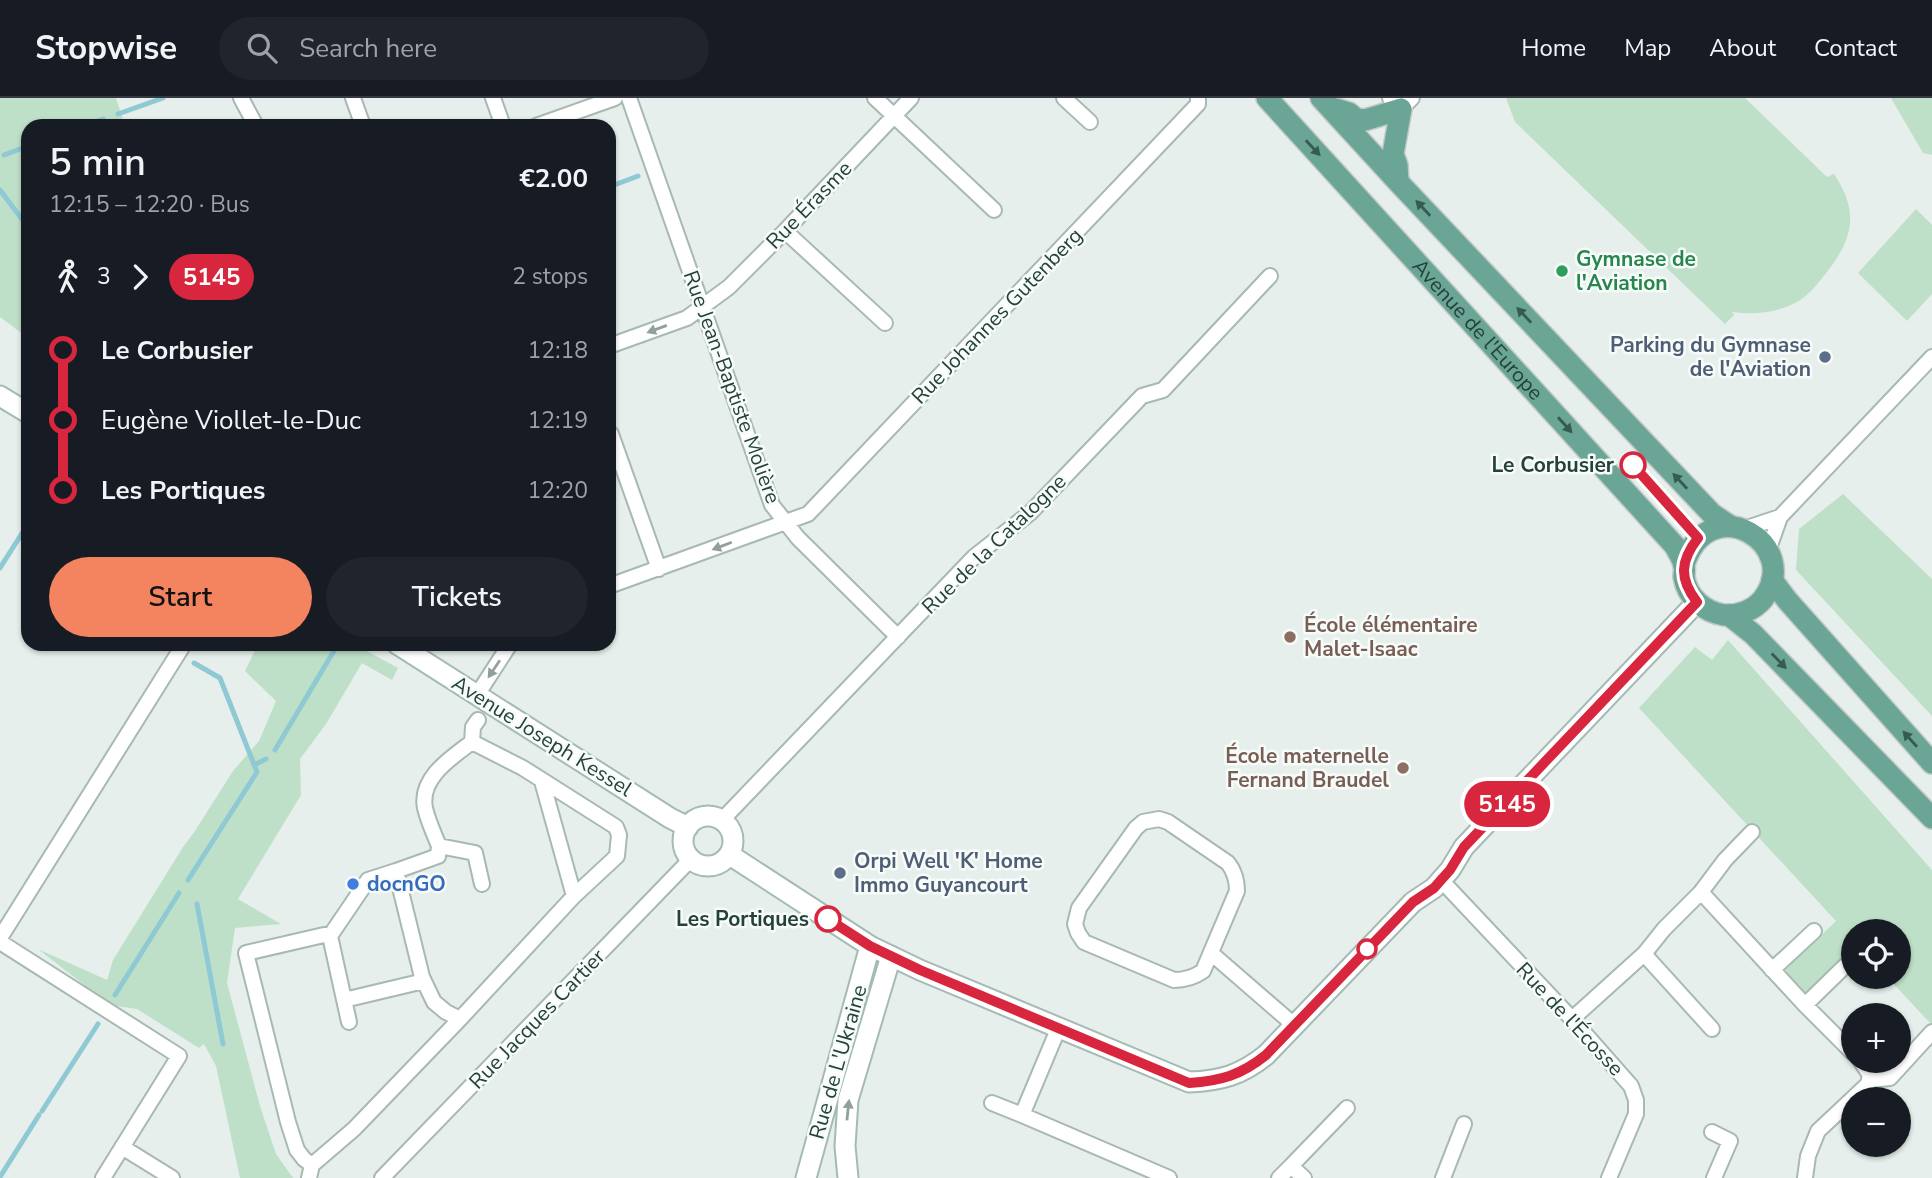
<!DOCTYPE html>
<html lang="en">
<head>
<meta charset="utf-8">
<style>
	body { margin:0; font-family:"Nunito Sans",sans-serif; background:#20242c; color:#f1f3f6; height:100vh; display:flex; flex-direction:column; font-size:26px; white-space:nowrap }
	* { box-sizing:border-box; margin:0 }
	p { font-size:23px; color:#9ea1a6 }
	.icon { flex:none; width:38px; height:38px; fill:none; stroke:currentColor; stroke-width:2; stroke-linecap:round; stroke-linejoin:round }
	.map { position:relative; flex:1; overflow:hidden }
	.side { position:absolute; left:21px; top:21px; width:595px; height:532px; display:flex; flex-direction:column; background:#171b24; border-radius:21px; box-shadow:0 2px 5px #0004 }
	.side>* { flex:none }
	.badge { padding:0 14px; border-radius:23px; font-size:24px; line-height:46px }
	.fabs { position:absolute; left:1841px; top:821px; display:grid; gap:14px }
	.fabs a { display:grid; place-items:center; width:70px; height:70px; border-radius:50%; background:#171b24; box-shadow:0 2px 5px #0004; font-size:35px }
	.map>.badge { position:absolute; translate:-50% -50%; box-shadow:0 0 0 4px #fff }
	.legs { display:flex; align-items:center; gap:10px; height:77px; padding:0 28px; font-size:23px }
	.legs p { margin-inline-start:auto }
	.head { display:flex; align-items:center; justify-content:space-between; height:119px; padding:0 28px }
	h1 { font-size:38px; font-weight:600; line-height:52px }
	.cta { display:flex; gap:14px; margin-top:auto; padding:14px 28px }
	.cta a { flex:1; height:80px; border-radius:42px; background:#f4845f; color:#111; font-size:28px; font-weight:600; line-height:80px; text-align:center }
	.cta a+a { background:#20242c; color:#f1f3f6 }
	ul { padding:0 28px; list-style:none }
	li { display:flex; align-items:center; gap:24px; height:70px; font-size:26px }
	li i { display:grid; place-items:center; width:10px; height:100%; margin:0 9px; background:currentColor }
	li i::after { content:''; width:18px; height:18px; margin:-9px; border:5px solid; border-radius:50%; background:#171b24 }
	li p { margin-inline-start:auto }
	li:first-child i { background:linear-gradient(#0000 50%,currentColor 0) }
	li:last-child i { background:linear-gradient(currentColor 50%,#0000 0) }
	header { display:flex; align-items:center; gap:42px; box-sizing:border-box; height:98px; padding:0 35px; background:#171b24; border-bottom:2px solid #363941 }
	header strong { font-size:33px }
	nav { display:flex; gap:38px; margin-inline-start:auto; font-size:24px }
	.search { width:490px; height:63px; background:#20242c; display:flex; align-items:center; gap:18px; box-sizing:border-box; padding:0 24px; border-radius:38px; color:#9ea1a6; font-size:26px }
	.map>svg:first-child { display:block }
	.green { fill:#bfe0c8 }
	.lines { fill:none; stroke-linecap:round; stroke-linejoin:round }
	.stream { stroke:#8ec9d4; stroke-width:5 }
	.street-casing { stroke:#a8b8b2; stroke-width:18 }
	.secondary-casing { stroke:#a4bbb3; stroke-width:23 }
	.primary-casing { stroke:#c2cac8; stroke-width:24 }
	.street { stroke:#fff; stroke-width:14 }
	.secondary { stroke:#fff; stroke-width:19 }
	.primary { stroke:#6aa596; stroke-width:21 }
	.oneway { fill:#365b51 }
	.oneway2 { fill:#92a09c }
	.line-1-casing { stroke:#fff; stroke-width:16 }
	.line-1 { stroke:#d7263d; stroke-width:10 }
	.leisure-dot { fill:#2e9e5b; stroke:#f7fbf9; stroke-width:2.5 }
	.service-dot { fill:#5c6f8a; stroke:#f7fbf9; stroke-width:2.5 }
	.stop-1-dot { fill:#fff; stroke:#d7263d; stroke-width:3.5 }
	.education-dot { fill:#8d6e63; stroke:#f7fbf9; stroke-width:2.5 }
	.shop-dot { fill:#3f7fe0; stroke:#f7fbf9; stroke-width:2.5 }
	.labels { text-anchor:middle; stroke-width:5; stroke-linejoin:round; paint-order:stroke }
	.street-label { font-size:21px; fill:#24423a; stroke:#f7fbf9 }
	.leisure-label { font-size:21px; font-weight:bold; fill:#27864d; stroke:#f7fbf9; text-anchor:start }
	.service-label { font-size:21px; font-weight:bold; fill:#4e5e75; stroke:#f7fbf9; text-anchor:end }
	.stop-label { font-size:21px; font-weight:bold; fill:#24423a; stroke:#f7fbf9; text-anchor:end }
	.education-label { font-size:21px; font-weight:bold; fill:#785e54; stroke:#f7fbf9; text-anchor:start }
	.shop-label { font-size:21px; font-weight:bold; fill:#366cbe; stroke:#f7fbf9; text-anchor:start }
</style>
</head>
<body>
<header>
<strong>Stopwise</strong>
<div class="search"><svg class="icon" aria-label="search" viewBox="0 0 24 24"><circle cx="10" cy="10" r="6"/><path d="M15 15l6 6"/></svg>Search here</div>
<nav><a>Home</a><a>Map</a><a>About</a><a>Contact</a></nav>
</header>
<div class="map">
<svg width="1932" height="1080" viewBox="0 0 1932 1080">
	<rect width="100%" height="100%" fill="#e6efeb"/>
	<path class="green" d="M 0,0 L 116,0 L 125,28 L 28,28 L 28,240 L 0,219 Z
		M 1506,0 L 1745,0 L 1827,79 L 1834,76 C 1861,116 1852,144 1823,179 C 1815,189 1807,199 1795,205 C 1775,215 1754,217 1732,214 L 1734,217 L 1725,226 L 1515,24 Z
		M 1891,0 L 1932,0 L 1932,57 L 1923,55 Z
		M 1916,111 L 1932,127 L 1932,196 L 1907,223 L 1858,175 Z
		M 1843,396 L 1932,481 L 1932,618 L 1796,472 L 1799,431 Z
		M 1728,542 L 1932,772 L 1932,927 L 1887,879 L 1899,878 L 1899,833 L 1853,833 L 1853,850 L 1804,896 L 1783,874 L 1836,823 L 1639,610 L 1695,549 L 1712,562 Z
		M 258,546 L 354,546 L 398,570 L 392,582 L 362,565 L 326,626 L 300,661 L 301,697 L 238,801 L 281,826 L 235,830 L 227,885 L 260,1008 L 276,1056 L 293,1080 L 240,1080 L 216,968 L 204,946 L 199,950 L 137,911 L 110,907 L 38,851 L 107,882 L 113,862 L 183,749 L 195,733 L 233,673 L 259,643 L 276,603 L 245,573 Z"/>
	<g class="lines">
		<path class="stream" d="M 118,16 L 163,0
			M 85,28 L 103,21
			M 4,57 L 28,48
			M 609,89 L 638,78
			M 0,92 L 28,129
			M 0,470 L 28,426
			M 275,652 L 338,546
			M 254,667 L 266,661
			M 188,782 L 257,674 L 220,580 L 194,565
			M 197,806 L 223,946
			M 115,897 L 179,795
			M 42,1013 L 98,926
			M 0,1079 L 39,1017"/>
		<defs>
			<path id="street" d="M 241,0 L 256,28
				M 353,0 L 363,28
				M 493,0 L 503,28
				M 629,0 L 772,407 L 798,440 L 898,539
				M 875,0 L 994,112
				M 1064,0 L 1090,24
				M 1390,0 L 1401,11 L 1412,0
				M 536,28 L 615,0
				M 785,133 L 885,225
				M 609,248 L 687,220 L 729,189 L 785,133 L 911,0
				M 611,336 L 659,471
				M 1744,431 L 1780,419
				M 1768,453 L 1780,419 L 1932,259
				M 609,488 L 808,416 L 1198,6 L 1198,0
				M 477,597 L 510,546
				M 472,644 L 473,629 L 478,622
				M 542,683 L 574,798
				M 1159,721 L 1168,724 L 1228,765 C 1235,774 1237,782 1237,793 L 1203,873 C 1193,880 1185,882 1174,882 L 1084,844 L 1078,835 L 1075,826 L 1079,810 L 1136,730 L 1143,724 Z
				M 722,722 L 974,459 L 1030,415 L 1142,298 L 1163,292 L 1270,178
				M 439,748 L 438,758 L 396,773 L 422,879 L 434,904 L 446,914 L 460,921
				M 1441,782 L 1572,921 L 1631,988 L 1636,1002 L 1636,1016 L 1609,1080
				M 1701,794 L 1725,762 L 1752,734
				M 0,840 L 184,546
				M 0,844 L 179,958 L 103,1080
				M 1211,855 L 1294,927
				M 1644,856 L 1712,931
				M 1772,872 L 1814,833
				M 344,902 L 424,883
				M 1805,907 L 1845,868
				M 1572,921 L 1644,856 L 1664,831 L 1701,794 L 1805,907 L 1853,955
				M 349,924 L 330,838 L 368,782 L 396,773
				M 1059,929 L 1022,1017 L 1169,1080
				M 1870,982 L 1890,980 L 1932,934
				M 992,1005 L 1022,1017
				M 1712,1034 L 1730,1043 L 1714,1080
				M 122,1049 L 172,1080
				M 312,1067 L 304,1061 L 297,1052 L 288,1024 L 246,855 L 324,837 L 330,838
				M 1291,1068 L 1347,1010
				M 309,1080 L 312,1067 L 354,1031 L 460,921 L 574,798 L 617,758 L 619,737 L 616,729 L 523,670 L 472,644 C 451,660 419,680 425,710 C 428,723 434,736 439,748 L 475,755 L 482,786
				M 382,1080 L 691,761
				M 1279,1080 L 1291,1068 L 1304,1080
				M 1443,1080 L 1464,1026
				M 1805,1080 L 1808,1058 L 1818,1033 L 1868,986 L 1870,977 L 1860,962"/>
			<path id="secondary" d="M 0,298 L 28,315
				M 397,546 L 670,720 L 688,729
				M683 743a25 25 0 1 1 50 0a25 25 0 1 1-50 0Z
				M 730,757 L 870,848 L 920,872 L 1189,984 C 1221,983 1241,977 1266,957 L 1413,804 L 1434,790 L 1441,782 L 1450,772 L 1464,749 L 1697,504
				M 806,1080 L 870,848
				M 848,1080 L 845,1048 L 848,1002 L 891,858"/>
			<g id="primary">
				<path id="s1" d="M 1267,0 L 1675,448 C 1678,454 1683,461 1684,468 C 1685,471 1684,475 1684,479 C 1687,499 1704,514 1724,517 C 1739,518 1754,512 1763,501 C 1804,448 1711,388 1684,466"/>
				<path d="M 1321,0 L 1399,85 L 1712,416 L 1730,428"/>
				<path d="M 1336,11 L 1349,15 L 1356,21 L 1365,22 L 1401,11 L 1393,56 L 1397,67 L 1398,83"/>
				<path d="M 1772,482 L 1787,502 L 1932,665"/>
				<path d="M 1729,517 L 1753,536 L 1932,720"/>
			</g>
		</defs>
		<use href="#street" class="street-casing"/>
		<use href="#secondary" class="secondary-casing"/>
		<use href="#primary" class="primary-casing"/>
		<use href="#street" class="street"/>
		<use href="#secondary" class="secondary"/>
		<use href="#primary" class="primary"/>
	</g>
	<defs><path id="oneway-solid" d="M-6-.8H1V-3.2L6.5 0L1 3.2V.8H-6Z" transform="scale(1.75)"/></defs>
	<g class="oneway">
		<use href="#oneway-solid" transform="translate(1313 50) rotate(47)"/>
		<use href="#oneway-solid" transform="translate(1423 110) rotate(-133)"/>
		<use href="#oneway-solid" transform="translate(1524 217) rotate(-133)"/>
		<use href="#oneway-solid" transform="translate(1565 327) rotate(48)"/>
		<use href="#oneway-solid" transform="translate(1680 383) rotate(-133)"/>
		<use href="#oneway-solid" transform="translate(1779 563) rotate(46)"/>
		<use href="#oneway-solid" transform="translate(1910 641) rotate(-132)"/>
	</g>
	<g class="oneway2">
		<use href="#oneway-solid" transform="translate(657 231) rotate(160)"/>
		<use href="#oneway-solid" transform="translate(722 448) rotate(159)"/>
		<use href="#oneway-solid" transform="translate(494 571) rotate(124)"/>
		<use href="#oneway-solid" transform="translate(848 1012) rotate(-84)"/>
	</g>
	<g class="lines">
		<defs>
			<path id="line-1" d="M 828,821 L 870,848 L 920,872 L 1189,985 C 1221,983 1241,977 1266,957 L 1413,804 L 1434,790 L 1441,782 L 1450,772 L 1464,749 L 1697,504 C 1679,481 1680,463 1698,440 L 1633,367"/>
		</defs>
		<use href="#line-1" class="line-1-casing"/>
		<use href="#line-1" class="line-1"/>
	</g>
	<circle class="leisure-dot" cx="1562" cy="173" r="7"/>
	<g class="service-dot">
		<circle cx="1825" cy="259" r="7"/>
		<circle cx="840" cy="775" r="7"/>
	</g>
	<g class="stop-1-dot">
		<circle cx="1633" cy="367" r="12"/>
		<circle cx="828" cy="821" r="12"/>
		<circle cx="1367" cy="851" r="9"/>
	</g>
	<g class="education-dot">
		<circle cx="1290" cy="539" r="7"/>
		<circle cx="1403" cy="670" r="7"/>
	</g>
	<circle class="shop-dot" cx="353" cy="786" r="7"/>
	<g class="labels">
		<g class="street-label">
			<text transform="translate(809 107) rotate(-46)" y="7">Rue Érasme</text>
			<text transform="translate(997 218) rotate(-46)" y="7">Rue Johannes Gutenberg</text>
			<text dy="7" stroke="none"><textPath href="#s1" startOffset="313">Avenue de l'Europe</textPath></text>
			<text transform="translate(732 289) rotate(70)" y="7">Rue Jean-Baptiste Molière</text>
			<text transform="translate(994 446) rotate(-44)" y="7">Rue de la Catalogne</text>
			<text transform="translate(542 638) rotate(32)" y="7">Avenue Joseph Kessel</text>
			<text transform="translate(537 921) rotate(-46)" y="7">Rue Jacques Cartier</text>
			<text transform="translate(1570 921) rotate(47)" y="7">Rue de l'Écosse</text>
			<text transform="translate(838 964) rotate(-74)" y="7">Rue de L'Ukraine</text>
		</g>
		<g class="leisure-label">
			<text x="1576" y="168">Gymnase de<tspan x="1576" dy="24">l'Aviation</tspan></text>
		</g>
		<g class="service-label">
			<text x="1811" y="254">Parking du Gymnase<tspan x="1811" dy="24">de l'Aviation</tspan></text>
			<text x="854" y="770" text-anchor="start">Orpi Well 'K' Home<tspan x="854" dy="24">Immo Guyancourt</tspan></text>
		</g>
		<g class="stop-label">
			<text x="1614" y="374">Le Corbusier</text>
			<text x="809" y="828">Les Portiques</text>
		</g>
		<g class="education-label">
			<text x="1304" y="534">École élémentaire<tspan x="1304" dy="24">Malet-Isaac</tspan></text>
			<text x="1389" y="665" text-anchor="end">École maternelle<tspan x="1389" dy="24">Fernand Braudel</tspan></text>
		</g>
		<g class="shop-label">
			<text x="367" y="793">docnGO</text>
		</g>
	</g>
</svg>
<div class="fabs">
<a><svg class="icon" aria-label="locate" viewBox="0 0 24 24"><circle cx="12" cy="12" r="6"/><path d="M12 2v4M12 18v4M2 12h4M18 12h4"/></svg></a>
<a>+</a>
<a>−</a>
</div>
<b class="badge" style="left:1507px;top:706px;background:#d7263d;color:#fff">5145</b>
<section class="side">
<div class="head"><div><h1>5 min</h1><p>12:15 – 12:20 · Bus</p></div><b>€2.00</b></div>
<div class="legs"><svg class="icon" aria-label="walk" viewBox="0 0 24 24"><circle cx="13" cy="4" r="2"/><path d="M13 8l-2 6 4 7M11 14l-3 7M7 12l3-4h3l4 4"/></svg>3<svg class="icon" aria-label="forward" viewBox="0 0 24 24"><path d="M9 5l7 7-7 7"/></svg><b class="badge" style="background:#d7263d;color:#fff">5145</b><p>2 stops</p></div>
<ul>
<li><i style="color:#d7263d"></i><b>Le Corbusier</b><p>12:18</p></li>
<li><i style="color:#d7263d"></i><span>Eugène Viollet-le-Duc</span><p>12:19</p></li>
<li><i style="color:#d7263d"></i><b>Les Portiques</b><p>12:20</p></li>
</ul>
<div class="cta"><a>Start</a><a>Tickets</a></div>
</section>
</div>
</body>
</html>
